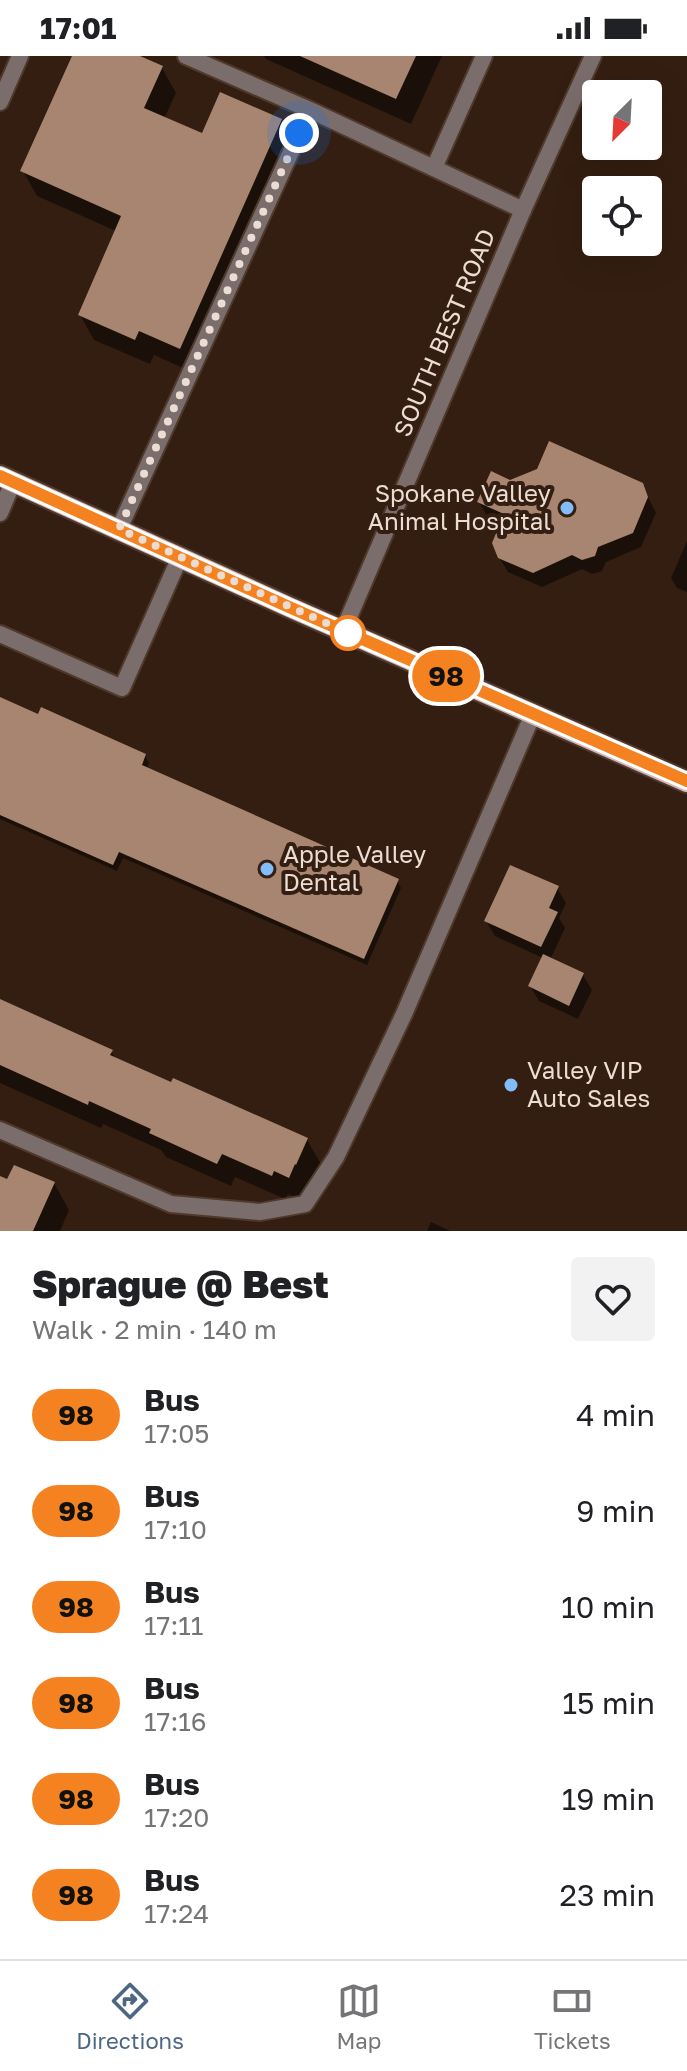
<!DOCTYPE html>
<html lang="en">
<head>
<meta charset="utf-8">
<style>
	body { margin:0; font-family:"Golos Text",sans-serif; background:#f2f2f2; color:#202124; height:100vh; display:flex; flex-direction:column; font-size:30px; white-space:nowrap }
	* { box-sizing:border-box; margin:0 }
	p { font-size:26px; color:#757577 }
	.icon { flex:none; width:44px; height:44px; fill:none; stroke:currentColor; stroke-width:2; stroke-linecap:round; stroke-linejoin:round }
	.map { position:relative; height:1175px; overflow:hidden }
	.panel { display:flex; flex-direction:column; background:#fff; flex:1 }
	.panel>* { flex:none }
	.badge { padding:0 16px; border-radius:26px; font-size:28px; line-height:52px }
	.needle { width:52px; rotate:204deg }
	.buttons { position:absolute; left:582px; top:24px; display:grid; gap:16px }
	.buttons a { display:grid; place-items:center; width:80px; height:80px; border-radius:8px; background:#fff; box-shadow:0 8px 32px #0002; font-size:40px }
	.you { position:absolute; width:40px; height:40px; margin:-20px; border:6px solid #fff; border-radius:50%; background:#1a73e8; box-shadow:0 0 0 12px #1a73e833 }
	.map>.badge { position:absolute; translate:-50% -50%; box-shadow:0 0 0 4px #fff }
	.round { display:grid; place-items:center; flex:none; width:84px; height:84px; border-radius:8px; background:#f2f2f2 }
	.summary { display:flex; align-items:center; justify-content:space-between; height:136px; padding:0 32px }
	h1 { font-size:38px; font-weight:800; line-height:60px }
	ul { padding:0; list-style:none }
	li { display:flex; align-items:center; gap:24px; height:96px; padding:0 32px }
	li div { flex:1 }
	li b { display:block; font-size:30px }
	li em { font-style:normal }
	li .badge { min-width:88px; font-weight:700; text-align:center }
	.status { display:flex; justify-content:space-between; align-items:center; height:56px; padding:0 40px; background:#fff; direction:ltr }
	.status svg { height:22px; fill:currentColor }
	.tabs { display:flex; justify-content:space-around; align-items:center; height:112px; border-top:2px solid #e0e0e0; background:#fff; font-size:22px; color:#757577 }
	.tabs a { display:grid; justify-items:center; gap:4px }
	.tabs .on { color:#4c6784 }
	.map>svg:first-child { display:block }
	.shadow { fill:#0007 }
	.building { fill:#a88571 }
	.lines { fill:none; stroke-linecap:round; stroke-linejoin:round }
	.service-casing { stroke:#4e392c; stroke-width:20 }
	.minor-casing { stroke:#4e392c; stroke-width:20 }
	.primary-casing { stroke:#4e392c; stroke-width:24 }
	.service { stroke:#7b6d6c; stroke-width:16 }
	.minor { stroke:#7b6d6c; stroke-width:16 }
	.primary { stroke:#d4b6b4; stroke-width:20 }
	.line-casing { stroke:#fff; stroke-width:18 }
	.line { stroke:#f58220; stroke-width:12 }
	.walk { stroke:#ecddd4; stroke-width:8; stroke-dasharray:0 14.4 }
	.poi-dot { fill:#82bcfa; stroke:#341e11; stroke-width:3 }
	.stop-dot { fill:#fff; stroke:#f58220; stroke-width:4 }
	.labels { text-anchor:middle; stroke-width:8; stroke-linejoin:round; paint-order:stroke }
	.street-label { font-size:24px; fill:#ecddd4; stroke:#341e11 }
	.poi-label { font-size:24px; fill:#ecddd4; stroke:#341e11; text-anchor:start }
</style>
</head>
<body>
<div class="status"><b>17:01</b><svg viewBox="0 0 49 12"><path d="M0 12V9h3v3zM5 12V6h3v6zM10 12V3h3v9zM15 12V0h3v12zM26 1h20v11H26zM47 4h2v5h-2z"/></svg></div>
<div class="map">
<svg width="687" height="1175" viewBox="0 0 687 1175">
	<rect width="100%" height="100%" fill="#341e11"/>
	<path class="shadow" d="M 74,0 L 135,0 L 162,12 L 176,37 L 164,63 L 203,80 L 281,64 L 295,89 L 194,317 L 154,299 L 150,308 L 94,284 L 80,259 L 116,175 L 37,140 L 23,115 Z
		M 264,0 L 442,0 L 411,68 L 266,3 Z
		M 510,426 L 642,429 L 656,457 L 641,491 L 606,506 L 602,515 L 592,518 L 582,513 L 542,531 L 508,516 L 499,501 L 502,468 L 488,461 L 479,446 Z
		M 687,485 L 687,536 L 677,532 L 671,522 Z
		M 0,643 L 39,660 L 145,700 L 149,707 L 147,712 L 397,825 L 401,832 L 367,909 L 123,802 L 117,815 L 0,763 Z
		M 557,832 L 566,847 L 559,862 L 565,872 L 551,902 L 583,919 L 592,934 L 578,963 L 539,945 L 530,930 L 543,902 L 495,880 L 486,865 Z
		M 0,945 L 111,995 L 116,1004 L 307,1084 L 321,1108 L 302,1144 L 288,1138 L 285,1143 L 235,1121 L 231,1130 L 166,1101 L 161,1094 L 103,1068 L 101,1072 L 0,1027 Z
		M 54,1127 L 69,1154 L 60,1175 L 0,1175 L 0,1131 Z
		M 431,1166 L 450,1175 L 427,1175 Z"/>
	<path class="building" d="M 72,0 L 140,0 L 163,10 L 144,52 L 202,77 L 220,36 L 282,63 L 180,293 L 139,275 L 135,284 L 78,259 L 121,160 L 20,115 Z
		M 300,0 L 416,0 L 396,43 Z
		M 549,385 L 643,427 L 648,441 L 633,477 L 598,491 L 595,500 L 582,504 L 572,499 L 533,517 L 498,502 L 492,487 L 504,458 L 477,446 L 491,415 L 510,424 L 537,413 Z
		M 0,641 L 38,658 L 41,651 L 146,698 L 142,709 L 399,823 L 364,903 L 119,796 L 113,809 L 0,759 Z
		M 510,809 L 559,830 L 549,852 L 558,856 L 541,891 L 484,865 Z
		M 543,898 L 584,917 L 569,950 L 528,930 Z
		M 0,943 L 113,994 L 110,999 L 171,1026 L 173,1022 L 308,1082 L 296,1109 L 295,1108 L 289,1122 L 274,1115 L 272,1120 L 222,1098 L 217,1108 L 149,1077 L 151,1073 L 89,1045 L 88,1049 L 0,1009 Z
		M 14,1109 L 55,1126 L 33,1175 L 0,1175 L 0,1120 L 7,1123 Z"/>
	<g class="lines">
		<defs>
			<path id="service" d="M 186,0 L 310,54
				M 0,46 L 20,0
				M 434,112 L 484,0
				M 0,457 L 13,426
				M 119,473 L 310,54 L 523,154
				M 0,578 L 122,632 L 180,501
				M 0,1074 L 171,1148 L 260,1156 L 305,1148 L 336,1101 L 404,958 L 533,658"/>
			<path id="minor" d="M 343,575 L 523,154 L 593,0"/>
			<path id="primary" d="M 0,420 L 289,551 L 687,726"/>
		</defs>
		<use href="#service" class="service-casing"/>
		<use href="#minor" class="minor-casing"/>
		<use href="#primary" class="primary-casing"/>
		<use href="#service" class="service"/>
		<use href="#minor" class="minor"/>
		<use href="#primary" class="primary"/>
	</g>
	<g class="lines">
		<defs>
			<path id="line" d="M 0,420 L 289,551 L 687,725"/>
		</defs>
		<use href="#line" class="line-casing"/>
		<use href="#line" class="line"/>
		<path class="walk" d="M 299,77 L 119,473 L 348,577"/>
	</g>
	<g class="poi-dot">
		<circle cx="567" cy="452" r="8"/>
		<circle cx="267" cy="813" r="8"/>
		<circle cx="511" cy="1029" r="8"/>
	</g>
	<circle class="stop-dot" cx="348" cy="577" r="16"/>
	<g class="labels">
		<g class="street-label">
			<text transform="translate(445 277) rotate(-67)" y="8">SOUTH BEST ROAD</text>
		</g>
		<g class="poi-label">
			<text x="551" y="446" text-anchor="end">Spokane Valley<tspan x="551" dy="28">Animal Hospital</tspan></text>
			<text x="283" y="807">Apple Valley<tspan x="283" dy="28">Dental</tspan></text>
			<text x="527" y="1023">Valley VIP<tspan x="527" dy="28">Auto Sales</tspan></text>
		</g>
	</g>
</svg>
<div class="buttons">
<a><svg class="needle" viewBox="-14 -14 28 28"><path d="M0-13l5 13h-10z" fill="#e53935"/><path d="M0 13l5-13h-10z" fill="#757577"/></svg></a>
<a><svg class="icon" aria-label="locate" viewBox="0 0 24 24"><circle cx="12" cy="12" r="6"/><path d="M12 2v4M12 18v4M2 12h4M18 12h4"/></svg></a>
</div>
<div class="you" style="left:299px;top:77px"></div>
<b class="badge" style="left:446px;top:620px;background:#f58220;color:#111">98</b>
</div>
<section class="panel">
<div class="summary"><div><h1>Sprague @ Best</h1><p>Walk · 2 min · 140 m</p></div><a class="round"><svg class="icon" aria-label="heart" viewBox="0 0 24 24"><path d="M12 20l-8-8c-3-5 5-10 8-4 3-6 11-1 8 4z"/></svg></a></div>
<ul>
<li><span class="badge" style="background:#f58220;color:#111">98</span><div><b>Bus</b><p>17:05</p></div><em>4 min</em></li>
<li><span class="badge" style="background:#f58220;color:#111">98</span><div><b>Bus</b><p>17:10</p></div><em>9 min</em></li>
<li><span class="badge" style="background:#f58220;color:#111">98</span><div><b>Bus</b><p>17:11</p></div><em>10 min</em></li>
<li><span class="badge" style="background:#f58220;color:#111">98</span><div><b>Bus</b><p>17:16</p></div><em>15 min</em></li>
<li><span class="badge" style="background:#f58220;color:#111">98</span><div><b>Bus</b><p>17:20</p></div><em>19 min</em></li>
<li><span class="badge" style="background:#f58220;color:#111">98</span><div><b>Bus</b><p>17:24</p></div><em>23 min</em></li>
</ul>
</section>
<nav class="tabs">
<a class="on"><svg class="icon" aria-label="directions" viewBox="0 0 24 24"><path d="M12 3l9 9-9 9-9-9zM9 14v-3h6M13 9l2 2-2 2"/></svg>Directions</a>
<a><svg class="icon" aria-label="map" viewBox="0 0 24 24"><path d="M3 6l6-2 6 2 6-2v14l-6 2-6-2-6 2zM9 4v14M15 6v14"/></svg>Map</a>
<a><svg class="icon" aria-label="tickets" viewBox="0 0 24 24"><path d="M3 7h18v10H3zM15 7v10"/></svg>Tickets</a>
</nav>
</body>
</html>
